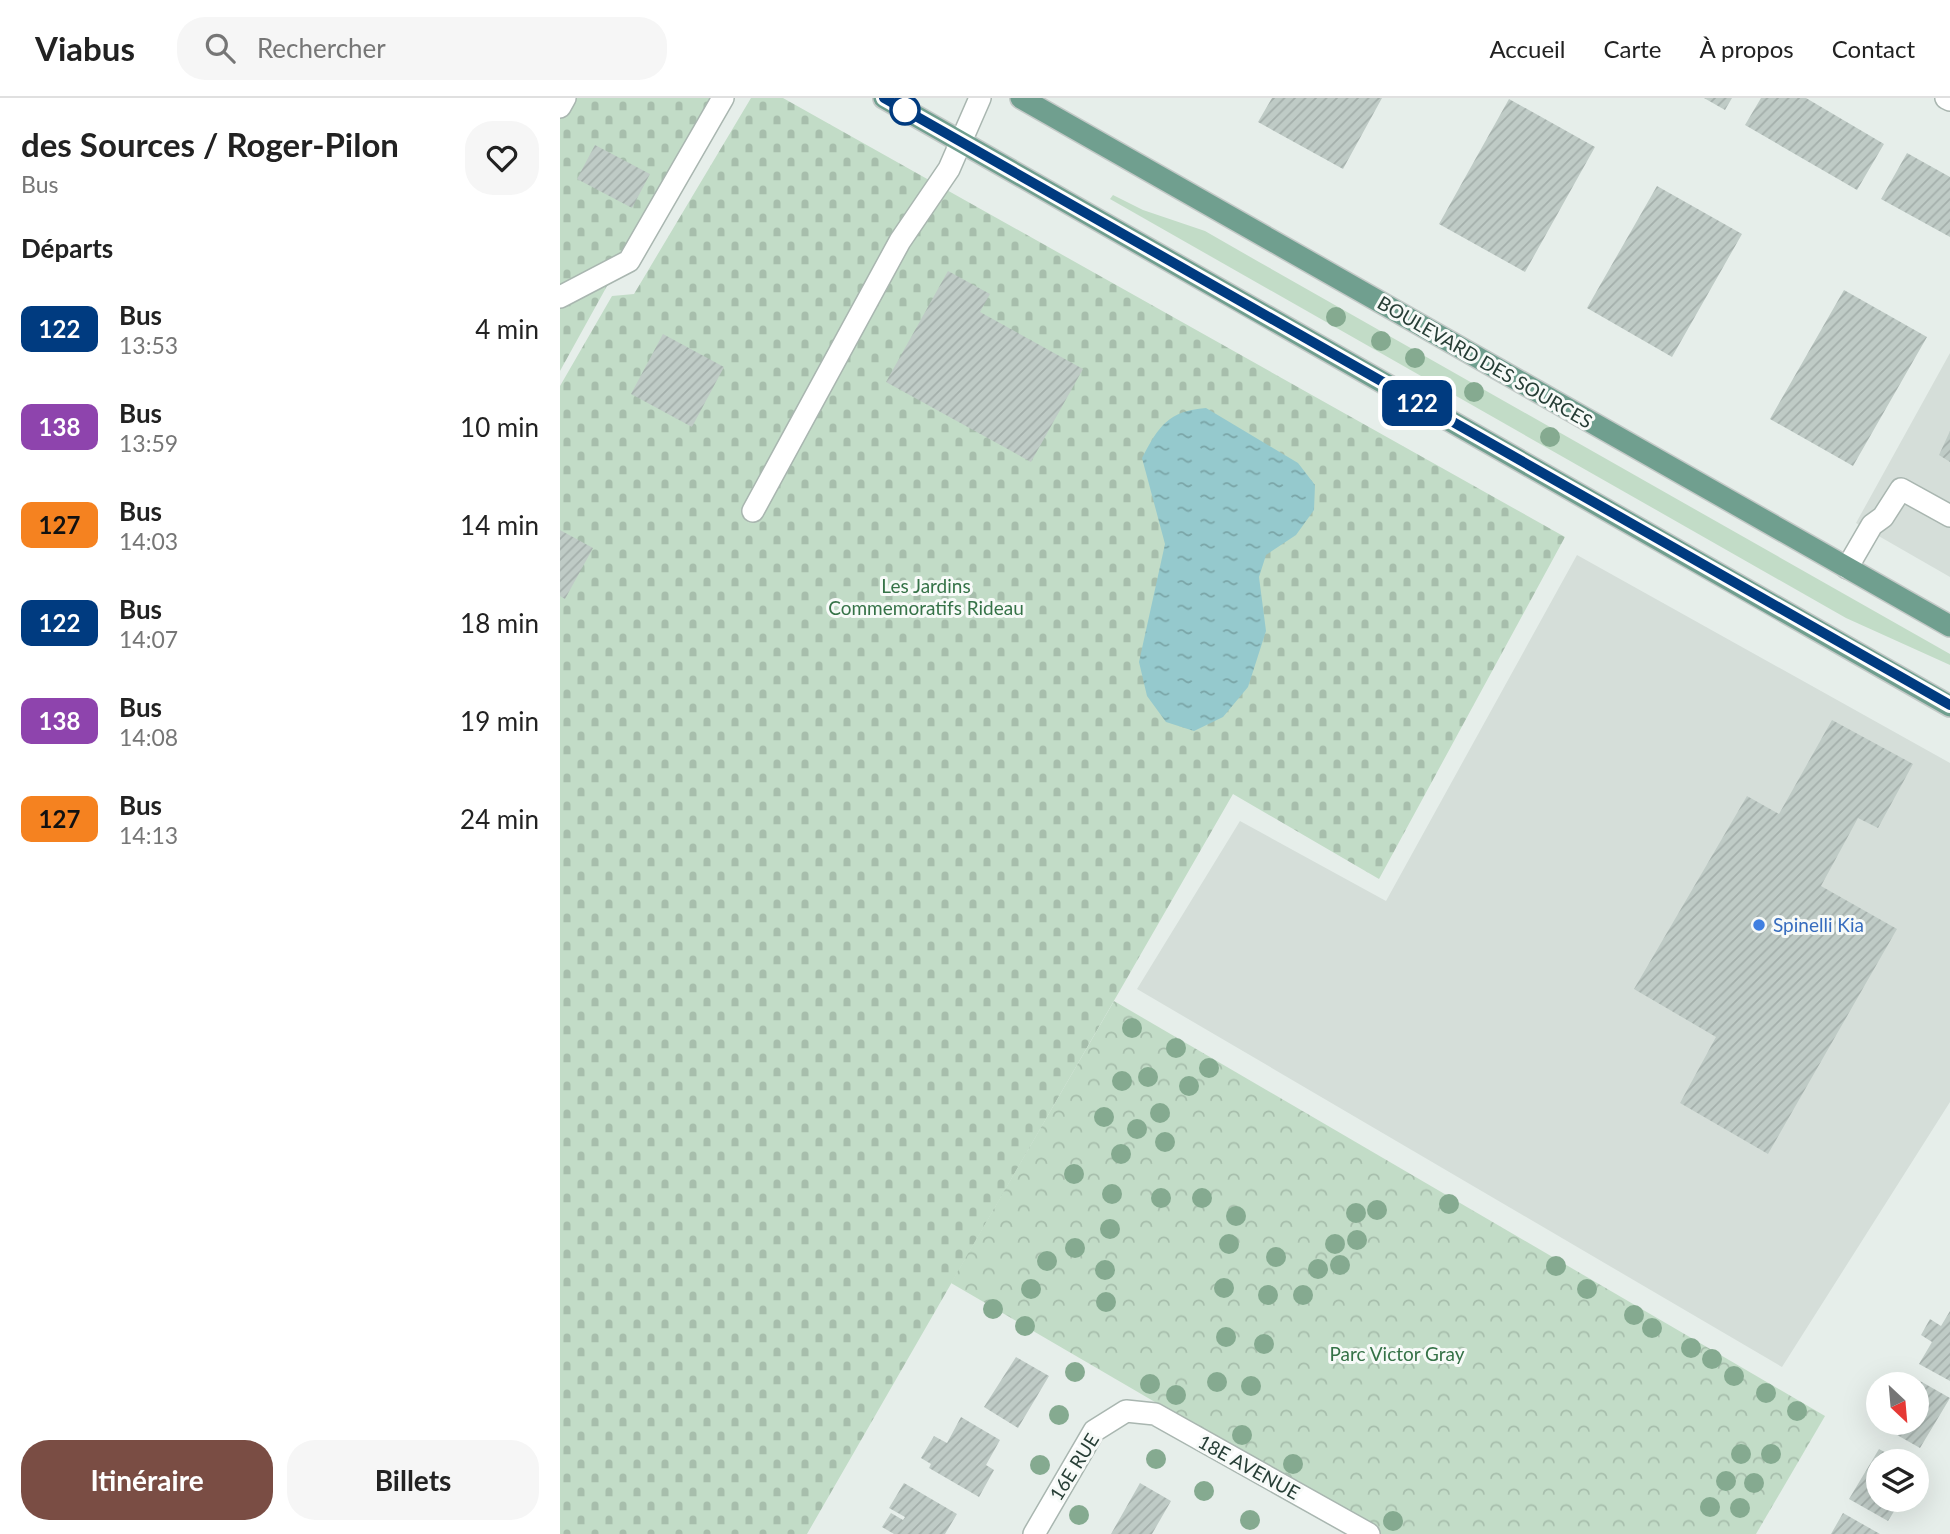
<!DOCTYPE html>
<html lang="fr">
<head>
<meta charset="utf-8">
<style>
	body { margin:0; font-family:Lato,sans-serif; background:#f6f6f6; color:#222; height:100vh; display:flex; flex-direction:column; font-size:26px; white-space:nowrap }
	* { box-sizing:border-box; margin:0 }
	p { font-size:23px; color:#767676 }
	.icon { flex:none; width:38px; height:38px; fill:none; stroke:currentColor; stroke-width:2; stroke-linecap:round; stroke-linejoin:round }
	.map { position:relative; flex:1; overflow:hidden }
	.sheet { display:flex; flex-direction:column; background:#fff; width:560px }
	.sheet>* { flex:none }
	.badge { padding:0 14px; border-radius:10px; font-size:24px; line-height:46px }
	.needle { width:46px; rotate:154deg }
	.buttons { position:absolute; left:1306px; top:1274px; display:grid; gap:14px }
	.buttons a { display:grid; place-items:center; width:63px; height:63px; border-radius:50%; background:#fff; box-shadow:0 7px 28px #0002; font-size:35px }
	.map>.badge { position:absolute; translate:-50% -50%; box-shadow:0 0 0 4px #fff }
	h2 { padding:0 21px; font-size:26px; line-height:63px }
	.round { display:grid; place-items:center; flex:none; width:74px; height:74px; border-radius:28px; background:#f6f6f6 }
	.overview { display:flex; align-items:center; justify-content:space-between; height:119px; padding:0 21px }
	h1 { font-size:33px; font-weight:700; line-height:52px }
	.action { display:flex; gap:14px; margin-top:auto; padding:14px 21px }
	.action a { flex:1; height:80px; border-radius:28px; background:#7a4d44; color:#fff; font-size:28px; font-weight:700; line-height:80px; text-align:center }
	.action a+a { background:#f6f6f6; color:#222 }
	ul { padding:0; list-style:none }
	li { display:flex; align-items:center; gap:21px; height:98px; padding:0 21px }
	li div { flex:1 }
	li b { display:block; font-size:26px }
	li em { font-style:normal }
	li .badge { min-width:77px; font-weight:700; text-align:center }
	header { display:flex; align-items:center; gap:42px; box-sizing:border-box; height:98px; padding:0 35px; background:#fff; border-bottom:2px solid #e0e0e0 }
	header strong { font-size:33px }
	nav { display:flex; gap:38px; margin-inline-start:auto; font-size:24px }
	.search { width:490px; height:63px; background:#f6f6f6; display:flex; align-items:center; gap:18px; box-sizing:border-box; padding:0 24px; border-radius:28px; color:#767676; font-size:26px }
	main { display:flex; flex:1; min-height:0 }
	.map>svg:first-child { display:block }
	.built { fill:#d5ded9 }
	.green { fill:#c2dcc7 }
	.cemetery { fill:url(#cemetery-stones) }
	.park { fill:url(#park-crowns) }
	.water { fill:url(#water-ripples) }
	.building { fill:url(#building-hatch) }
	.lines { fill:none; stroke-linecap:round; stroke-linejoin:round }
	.minor-casing { stroke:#a9b6b0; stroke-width:24 }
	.major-casing { stroke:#c3c9c7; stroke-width:24 }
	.minor { stroke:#fff; stroke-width:21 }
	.major { stroke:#709f8f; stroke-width:21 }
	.tree { fill:#85aa90 }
	.line-casing { stroke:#fff; stroke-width:16 }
	.line { stroke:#003b80; stroke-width:10 }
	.stop-dot { fill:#fff; stroke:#003b80; stroke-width:3.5 }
	.shop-dot { fill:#3f7fe0; stroke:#f7faf8; stroke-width:2.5 }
	.labels { text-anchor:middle; stroke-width:6; stroke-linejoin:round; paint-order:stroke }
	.street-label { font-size:19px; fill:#273e36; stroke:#f7faf8 }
	.park-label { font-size:19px; fill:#357247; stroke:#f7faf8 }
	.shop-label { font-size:19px; fill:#366cbe; stroke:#f7faf8; text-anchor:start }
</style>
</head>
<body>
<header>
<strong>Viabus</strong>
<div class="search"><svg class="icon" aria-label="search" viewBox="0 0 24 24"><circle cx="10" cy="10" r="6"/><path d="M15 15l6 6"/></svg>Rechercher</div>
<nav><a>Accueil</a><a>Carte</a><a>À propos</a><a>Contact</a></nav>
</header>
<main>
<section class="sheet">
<div class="overview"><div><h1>des Sources / Roger-Pilon</h1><p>Bus</p></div><a class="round"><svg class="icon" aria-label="heart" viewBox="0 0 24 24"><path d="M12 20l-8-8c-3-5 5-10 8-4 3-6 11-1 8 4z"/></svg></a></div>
<h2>Départs</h2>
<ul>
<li><span class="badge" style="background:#003b80;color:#fff">122</span><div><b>Bus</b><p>13:53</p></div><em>4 min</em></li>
<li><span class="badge" style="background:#8e44ad;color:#fff">138</span><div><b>Bus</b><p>13:59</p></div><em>10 min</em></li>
<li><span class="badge" style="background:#f58220;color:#111">127</span><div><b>Bus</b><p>14:03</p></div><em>14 min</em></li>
<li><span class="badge" style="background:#003b80;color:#fff">122</span><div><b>Bus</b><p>14:07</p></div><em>18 min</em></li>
<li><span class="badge" style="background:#8e44ad;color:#fff">138</span><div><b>Bus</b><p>14:08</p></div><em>19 min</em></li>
<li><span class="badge" style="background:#f58220;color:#111">127</span><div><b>Bus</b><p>14:13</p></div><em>24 min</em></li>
</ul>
<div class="action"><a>Itinéraire</a><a>Billets</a></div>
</section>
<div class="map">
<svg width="1390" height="1436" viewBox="0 0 1390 1436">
	<defs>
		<pattern id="cemetery-stones" width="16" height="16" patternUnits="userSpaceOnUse" patternTransform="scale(1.75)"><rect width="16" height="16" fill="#c2dcc7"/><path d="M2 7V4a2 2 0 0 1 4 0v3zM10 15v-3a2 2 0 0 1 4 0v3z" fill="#a7beac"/></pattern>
		<pattern id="park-crowns" width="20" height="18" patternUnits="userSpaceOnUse" patternTransform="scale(1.75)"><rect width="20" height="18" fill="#c2dcc7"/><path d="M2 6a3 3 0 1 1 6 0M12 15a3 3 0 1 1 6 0" fill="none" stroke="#a7beac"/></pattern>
		<pattern id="water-ripples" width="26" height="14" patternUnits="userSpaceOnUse" patternTransform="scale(1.75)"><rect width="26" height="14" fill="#95c9cd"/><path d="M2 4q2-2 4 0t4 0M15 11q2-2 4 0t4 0" fill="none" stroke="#7aa5a7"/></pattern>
		<pattern id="building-hatch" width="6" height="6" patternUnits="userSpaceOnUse" patternTransform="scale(1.75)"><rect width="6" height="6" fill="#bfcbc6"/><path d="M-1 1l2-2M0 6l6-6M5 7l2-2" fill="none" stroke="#a4afab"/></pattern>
	</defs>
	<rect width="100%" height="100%" fill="#e6eeea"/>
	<path class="built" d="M 1390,255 L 1390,479 L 1296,425 Z
		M 1017,457 L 1390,665 L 1390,1004 L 1222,1269 L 577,891 L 680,723 L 826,803 Z"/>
	<path class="green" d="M 553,97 L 583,112 L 645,133 L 699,164 L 1390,556 L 1390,567 L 1286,520 L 550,101 Z"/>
	<path class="cemetery" d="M 0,0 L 151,0 L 0,273 Z
		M 191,0 L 223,0 L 1005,439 L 819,781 L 673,696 L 247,1436 L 0,1436 L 0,288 L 52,198 L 74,196 Z"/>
	<path class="park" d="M 554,903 L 1265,1318 L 1196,1436 L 821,1436 L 391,1185 Z"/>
	<path class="water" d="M 646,310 L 738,365 L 755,387 L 754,412 L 736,437 L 706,457 L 699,479 L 706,533 L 688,589 L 663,619 L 634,633 L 606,624 L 587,598 L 579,564 L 605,446 L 582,360 C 599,328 608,313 646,310 Z"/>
	<path class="building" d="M 712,0 L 822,0 L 783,71 L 698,24 Z
		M 1144,0 L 1172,0 L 1165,12 Z
		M 1201,0 L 1246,0 L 1324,46 L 1297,92 L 1185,27 Z
		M 949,1 L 1035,49 L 965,174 L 879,126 Z
		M 35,47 L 90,76 L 72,110 L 17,81 Z
		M 1347,55 L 1390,79 L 1390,139 L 1321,101 Z
		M 1097,88 L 1182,136 L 1112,259 L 1027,210 Z
		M 388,173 L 430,196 L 420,214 L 523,271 L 471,364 L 326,284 Z
		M 1284,192 L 1367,239 L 1293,368 L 1210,321 Z
		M 103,236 L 164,269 L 132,329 L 71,296 Z
		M 1390,333 L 1390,364 L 1379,357 Z
		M 0,432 L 33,450 L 5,501 L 0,498 Z
		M 1272,622 L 1353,666 L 1318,730 L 1298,720 L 1261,788 L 1337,831 L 1208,1056 L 1120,1005 L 1156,939 L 1074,891 L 1187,698 L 1219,716 Z
		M 1390,1213 L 1390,1283 L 1359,1266 L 1372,1244 L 1361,1237 L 1370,1221 L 1381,1228 Z
		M 456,1259 L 489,1278 L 458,1330 L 424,1309 Z
		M 1353,1279 L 1390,1300 L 1360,1350 L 1323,1329 L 1321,1325 L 1356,1325 L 1356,1286 L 1348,1286 Z
		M 401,1319 L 440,1342 L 426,1367 L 434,1372 L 419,1399 L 369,1370 L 371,1366 L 361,1360 L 374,1338 L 387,1345 Z
		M 1319,1351 L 1341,1363 L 1318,1363 L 1318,1402 L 1341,1402 L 1328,1423 L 1289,1401 Z
		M 344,1385 L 397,1416 L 385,1436 L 334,1436 L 322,1429 L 331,1415 L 343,1422 L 345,1419 L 329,1410 Z
		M 580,1385 L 611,1403 L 592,1436 L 551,1436 Z
		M 1283,1415 L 1320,1436 L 1271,1436 Z"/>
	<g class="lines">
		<defs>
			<path id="minor" d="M 1386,0 L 1390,2
				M 0,9 L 5,0
				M 0,199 L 69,163 L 163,0
				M 193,413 L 340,143 L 389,71 L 420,0
				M 1287,470 L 1312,427 L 1323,419 L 1341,391 L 1390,418
				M 474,1436 L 534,1333 L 566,1313 L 595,1316 L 809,1436"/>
			<path id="major" d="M 324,0 L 1390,608
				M 461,0 L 1390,528"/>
		</defs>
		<use href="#minor" class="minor-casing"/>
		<use href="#major" class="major-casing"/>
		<use href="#minor" class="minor"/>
		<use href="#major" class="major"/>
	</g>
	<g class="tree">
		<circle cx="776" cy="219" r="10"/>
		<circle cx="821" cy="243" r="10"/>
		<circle cx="855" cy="260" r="10"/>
		<circle cx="914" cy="294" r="10"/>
		<circle cx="990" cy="339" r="10"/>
		<circle cx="572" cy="930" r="10"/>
		<circle cx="616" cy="950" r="10"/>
		<circle cx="649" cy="970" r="10"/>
		<circle cx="588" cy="979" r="10"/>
		<circle cx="562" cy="983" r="10"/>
		<circle cx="629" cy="988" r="10"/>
		<circle cx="600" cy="1015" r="10"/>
		<circle cx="544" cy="1019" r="10"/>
		<circle cx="577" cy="1031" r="10"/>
		<circle cx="605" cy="1044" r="10"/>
		<circle cx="561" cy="1056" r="10"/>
		<circle cx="514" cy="1076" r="10"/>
		<circle cx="552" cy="1096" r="10"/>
		<circle cx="601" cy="1100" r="10"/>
		<circle cx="642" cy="1100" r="10"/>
		<circle cx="889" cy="1106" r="10"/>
		<circle cx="817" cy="1112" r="10"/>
		<circle cx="796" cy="1115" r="10"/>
		<circle cx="676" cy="1118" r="10"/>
		<circle cx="550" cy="1131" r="10"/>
		<circle cx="797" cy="1142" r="10"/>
		<circle cx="669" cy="1146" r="10"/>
		<circle cx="775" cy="1146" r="10"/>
		<circle cx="515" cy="1150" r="10"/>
		<circle cx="716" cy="1159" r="10"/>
		<circle cx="487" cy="1163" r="10"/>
		<circle cx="780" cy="1167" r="10"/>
		<circle cx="996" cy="1168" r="10"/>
		<circle cx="758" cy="1171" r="10"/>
		<circle cx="545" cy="1172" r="10"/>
		<circle cx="664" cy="1190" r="10"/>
		<circle cx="471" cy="1191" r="10"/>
		<circle cx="1027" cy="1191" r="10"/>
		<circle cx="708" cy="1197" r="10"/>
		<circle cx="743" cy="1197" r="10"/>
		<circle cx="546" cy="1204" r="10"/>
		<circle cx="433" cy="1211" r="10"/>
		<circle cx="1074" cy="1217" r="10"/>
		<circle cx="465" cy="1228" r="10"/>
		<circle cx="1092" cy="1230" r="10"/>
		<circle cx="666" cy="1239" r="10"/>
		<circle cx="704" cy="1246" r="10"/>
		<circle cx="1131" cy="1250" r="10"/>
		<circle cx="1152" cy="1261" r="10"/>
		<circle cx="515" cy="1274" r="10"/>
		<circle cx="1174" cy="1278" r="10"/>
		<circle cx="657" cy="1284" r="10"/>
		<circle cx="590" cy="1286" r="10"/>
		<circle cx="691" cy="1288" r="10"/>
		<circle cx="1206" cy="1295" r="10"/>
		<circle cx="616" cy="1297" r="10"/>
		<circle cx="1237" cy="1313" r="10"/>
		<circle cx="499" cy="1317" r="10"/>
		<circle cx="682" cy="1337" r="10"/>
		<circle cx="1181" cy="1356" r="10"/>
		<circle cx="1211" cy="1356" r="10"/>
		<circle cx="596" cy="1361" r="10"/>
		<circle cx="733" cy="1366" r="10"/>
		<circle cx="480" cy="1367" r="10"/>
		<circle cx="1166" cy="1383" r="10"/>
		<circle cx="1194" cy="1385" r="10"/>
		<circle cx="644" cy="1393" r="10"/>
		<circle cx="1150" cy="1409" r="10"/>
		<circle cx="1180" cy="1410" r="10"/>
		<circle cx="519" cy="1417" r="10"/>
		<circle cx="690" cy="1422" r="10"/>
		<circle cx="833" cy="1423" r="10"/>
	</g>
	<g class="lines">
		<defs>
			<path id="line" d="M 324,0 L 1390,607"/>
		</defs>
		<use href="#line" class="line-casing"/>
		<use href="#line" class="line"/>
	</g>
	<circle class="stop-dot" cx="345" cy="12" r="14"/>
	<circle class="shop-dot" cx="1199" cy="827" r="7"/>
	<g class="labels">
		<g class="street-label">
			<text transform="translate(925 264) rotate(30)" y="7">BOULEVARD DES SOURCES</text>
			<text transform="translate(514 1369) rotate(-58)" y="7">16E RUE</text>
			<text transform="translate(689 1369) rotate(29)" y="7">18E AVENUE</text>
		</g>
		<g class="park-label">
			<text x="366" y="495">Les Jardins<tspan x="366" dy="22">Commemoratifs Rideau</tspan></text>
			<text x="837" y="1263">Parc Victor Gray</text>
		</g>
		<g class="shop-label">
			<text x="1213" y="834">Spinelli Kia</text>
		</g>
	</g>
</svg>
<div class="buttons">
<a><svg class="needle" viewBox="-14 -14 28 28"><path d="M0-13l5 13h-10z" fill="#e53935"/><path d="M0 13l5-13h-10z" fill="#767676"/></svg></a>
<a><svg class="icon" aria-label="layers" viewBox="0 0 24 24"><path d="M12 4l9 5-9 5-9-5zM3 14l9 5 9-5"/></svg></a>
</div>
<b class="badge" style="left:857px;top:305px;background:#003b80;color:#fff">122</b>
</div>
</main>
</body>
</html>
